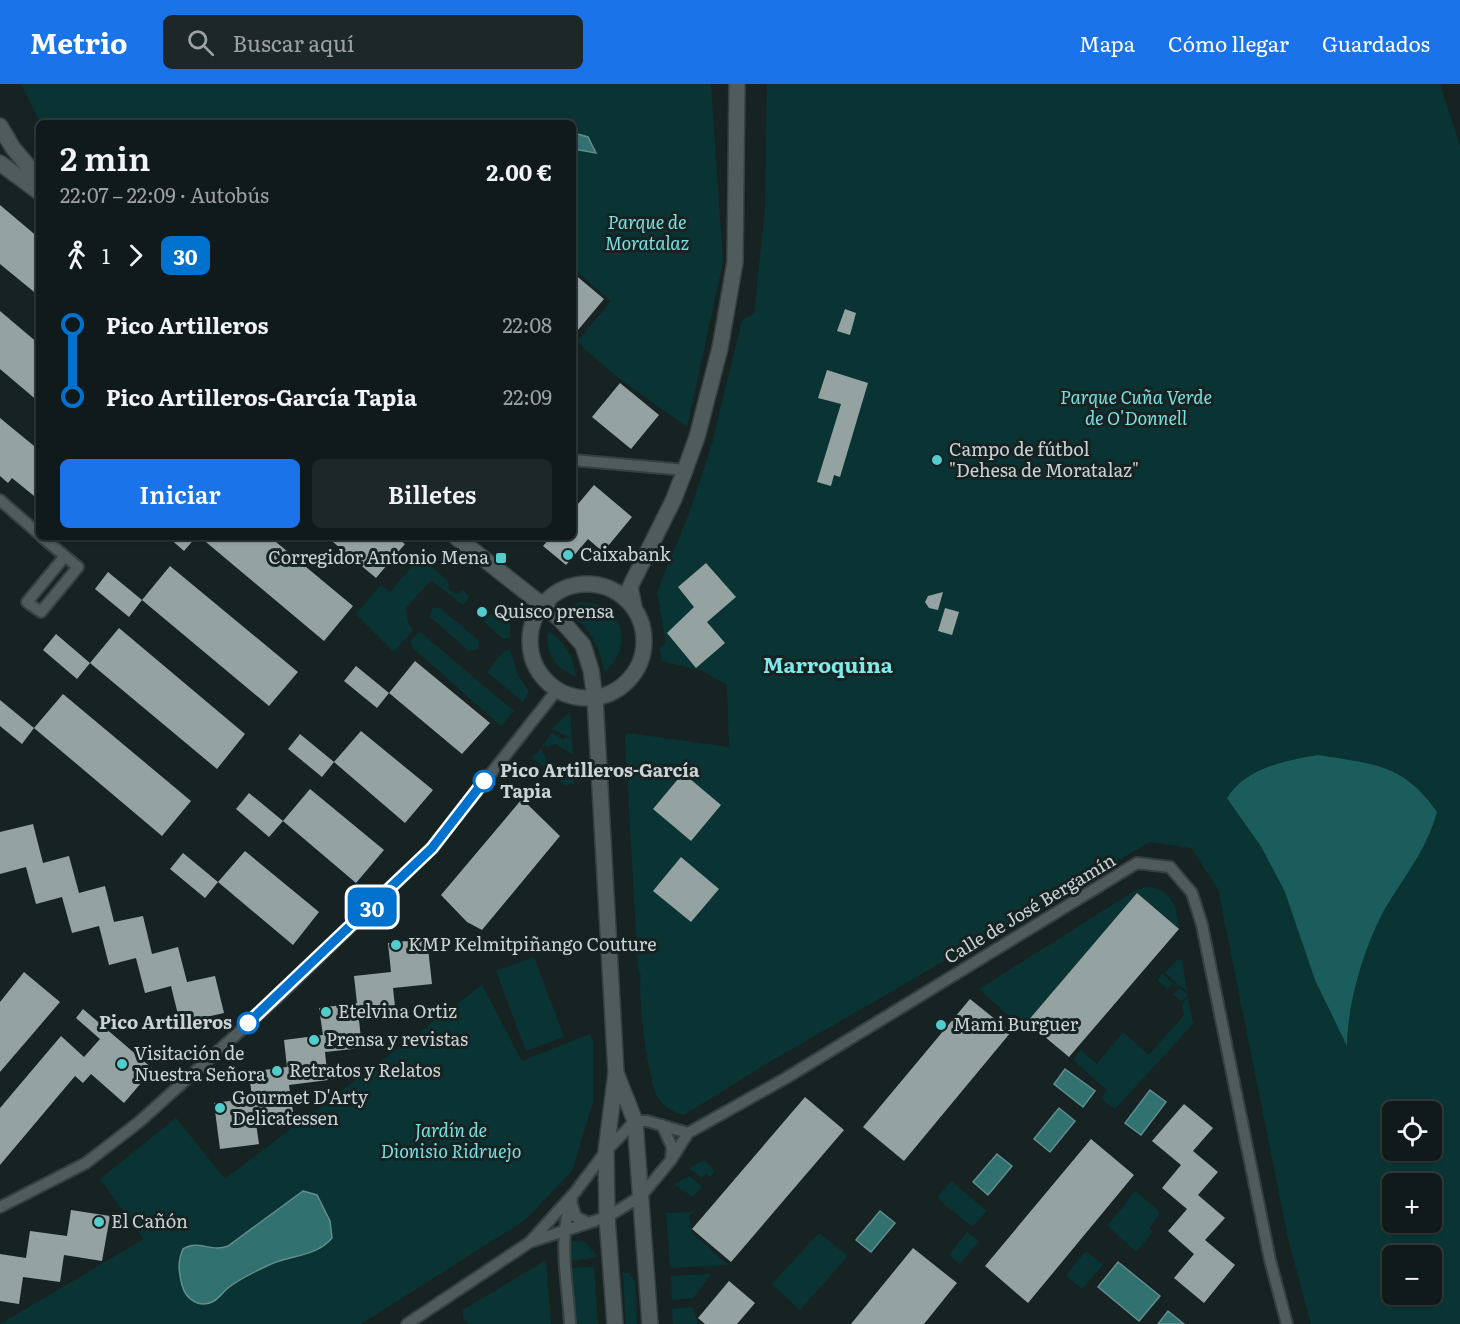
<!DOCTYPE html>
<html lang="es">
<head>
<meta charset="utf-8">
<style>
	body { margin:0; font-family:Literata,serif; background:#1e2727; color:#f1f3f6; height:100vh; display:flex; flex-direction:column; font-size:22px; white-space:nowrap }
	* { box-sizing:border-box; margin:0 }
	p { font-size:20px; color:#9ca1a2 }
	.icon { flex:none; width:33px; height:33px; fill:none; stroke:currentColor; stroke-width:2; stroke-linecap:round; stroke-linejoin:round }
	.map { position:relative; flex:1; overflow:hidden }
	.side { position:absolute; left:36px; top:36px; width:540px; height:420px; display:flex; flex-direction:column; background:#111a1a; border-radius:9px; box-shadow:0 2px 4px #0004,0 0 0 2px #303839 }
	.side>* { flex:none }
	.badge { padding:0 12px; border-radius:9px; font-size:21px; line-height:39px }
	.buttons { position:absolute; left:1382px; top:1017px; display:grid; gap:12px }
	.buttons a { display:grid; place-items:center; width:60px; height:60px; border-radius:9px; background:#111a1a; box-shadow:0 2px 4px #0004,0 0 0 2px #303839; font-size:30px }
	.map>.badge { position:absolute; translate:-50% -50%; box-shadow:0 0 0 3px #fff }
	.legs { display:flex; align-items:center; gap:9px; height:66px; padding:0 24px; font-size:20px }
	.legs p { margin-inline-start:auto }
	.overview { display:flex; align-items:center; justify-content:space-between; height:102px; padding:0 24px }
	h1 { font-size:33px; font-weight:600; line-height:45px }
	.action { display:flex; gap:12px; margin-top:auto; padding:12px 24px }
	.action a { flex:1; height:69px; border-radius:9px; background:#1a73e8; color:#fff; font-size:24px; font-weight:600; line-height:69px; text-align:center }
	.action a+a { background:#1e2727; color:#f1f3f6 }
	ul { padding:0 24px; list-style:none }
	li { display:flex; align-items:center; gap:21px; height:72px; font-size:22px }
	li i { display:grid; place-items:center; width:9px; height:100%; margin:0 8px; background:currentColor }
	li i::after { content:''; width:15px; height:15px; margin:-8px; border:4px solid; border-radius:50%; background:#111a1a }
	li p { margin-inline-start:auto }
	li:first-child i { background:linear-gradient(#0000 50%,currentColor 0) }
	li:last-child i { background:linear-gradient(currentColor 50%,#0000 0) }
	header { display:flex; align-items:center; gap:36px; box-sizing:border-box; height:84px; padding:0 30px; background:#1a73e8; color:#fff }
	header strong { font-size:28px }
	nav { display:flex; gap:33px; margin-inline-start:auto; font-size:21px }
	.search { width:420px; height:54px; background:#1e2727; display:flex; align-items:center; gap:15px; box-sizing:border-box; padding:0 21px; border-radius:9px; color:#9ca1a2; font-size:22px }
	.map>svg:first-child { display:block }
	.green { fill:#0a3434; fill-rule:evenodd }
	.forest { fill:#1b5d5d }
	.water { fill:#317170; stroke:#608e8e; stroke-width:1.5 }
	.building { fill:#94a3a2 }
	.lines { fill:none; stroke-linecap:round; stroke-linejoin:round }
	.street-casing { stroke:#374040; stroke-width:14 }
	.secondary-casing { stroke:#374040; stroke-width:18 }
	.street { stroke:#4f5c5b; stroke-width:10 }
	.secondary { stroke:#4f5c5b; stroke-width:15 }
	.line-1-casing { stroke:#fff; stroke-width:14 }
	.line-1 { stroke:#0072ce; stroke-width:9 }
	.poi-dot { fill:#52cdcc; stroke:#172323; stroke-width:2 }
	.stop-1-dot { fill:#fff; stroke:#0072ce; stroke-width:3 }
	.labels { text-anchor:middle; stroke-width:6; stroke-linejoin:round; paint-order:stroke }
	.park-label { font-size:18px; font-style:italic; fill:#7be0df; stroke:#172323 }
	.poi-label { font-size:18px; fill:#ccd3d3; stroke:#172323; text-anchor:start }
	.stop-label { font-size:18px; font-weight:bold; fill:#ccd3d3; stroke:#172323; text-anchor:start }
	.street-label { font-size:18px; fill:#ccd3d3; stroke:#172323 }
	.quarter-label { font-size:21px; font-weight:bold; fill:#7eeae9; stroke:#172323 }
</style>
</head>
<body>
<header>
<strong>Metrio</strong>
<div class="search"><svg class="icon" aria-label="search" viewBox="0 0 24 24"><circle cx="10" cy="10" r="6"/><path d="M15 15l6 6"/></svg>Buscar aquí</div>
<nav><a>Mapa</a><a>Cómo llegar</a><a>Guardados</a></nav>
</header>
<div class="map">
<svg width="1460" height="1240" viewBox="0 0 1460 1240">
	<rect width="100%" height="100%" fill="#172323"/>
	<path class="green" d="M 21,0 L 711,0 L 723,178 L 687,343 L 616,292 L 577,258 L 611,217 L 573,184 L 573,39 L 41,39 Z
		M 767,0 L 1440,0 L 1460,62 L 1460,1240 L 1311,1240 L 1288,1154 L 1218,805 L 1191,764 L 1150,758 L 766,980 L 684,1031 C 674,1029 662,1021 657,1012 C 648,994 637,911 641,891 L 638,886 L 625,652 L 629,649 L 729,663 L 727,601 L 703,587 L 662,577 L 660,563 L 666,560 L 657,508 L 689,430 L 712,360 L 742,236 L 754,229 L 765,126 ZM 1392,1028 L 1431,1028 L 1431,1066 L 1392,1066 ZM 1392,1100 L 1431,1100 L 1431,1138 L 1392,1138 ZM 1392,1172 L 1431,1172 L 1431,1210 L 1392,1210 Z
		M 420,473 L 448,497 L 449,506 L 458,510 L 463,506 L 469,513 L 463,521 L 431,496 L 406,524 L 408,539 L 413,546 L 394,568 L 356,530 L 381,501 L 390,508 Z
		M 579,518 C 620,517 636,557 607,586 L 604,586 C 599,559 587,541 565,525 Z
		M 433,524 L 440,524 L 479,557 L 478,565 L 469,567 L 429,532 Z
		M 497,524 L 510,535 L 510,553 L 503,555 L 484,538 Z
		M 548,547 C 565,558 573,572 576,592 C 555,585 545,568 548,547 Z
		M 420,548 L 514,627 L 501,642 L 413,564 L 410,557 Z
		M 510,565 L 518,592 L 529,607 L 523,618 L 487,588 L 503,568 Z
		M 570,628 L 572,654 L 551,645 Z
		M 552,649 L 564,656 L 565,653 L 572,655 L 573,671 L 556,660 L 548,663 L 543,661 Z
		M 541,664 L 551,685 L 549,688 L 532,674 Z
		M 568,683 L 573,683 L 574,700 L 564,701 L 556,693 Z
		M 1146,803 C 1171,804 1177,822 1179,845 L 1137,809 L 1022,944 L 979,905 L 1136,806 Z
		M 534,873 L 564,953 L 526,967 L 496,887 Z
		M 1177,876 L 1182,876 L 1187,908 L 1165,889 Z
		M 1162,890 L 1188,911 L 1182,917 L 1174,911 L 1179,904 L 1173,900 L 1168,905 L 1157,896 Z
		M 482,901 L 522,977 L 590,950 L 593,958 L 593,1018 L 572,1087 L 525,1136 L 361,1240 L 0,1240 L 144,1155 L 100,1095 L 176,1034 L 225,1095 Z
		M 1188,913 L 1193,940 L 1115,1025 L 1101,1014 L 1107,1006 L 1073,976 L 1081,966 L 1097,980 L 1123,948 L 1149,971 L 1184,931 L 1182,920 Z
		M 704,1076 L 715,1087 L 710,1093 L 706,1089 L 702,1094 L 689,1084 Z
		M 689,1092 L 702,1102 L 693,1113 L 674,1100 Z
		M 951,1097 L 987,1127 L 972,1143 L 937,1114 Z
		M 1135,1107 L 1158,1126 L 1159,1131 L 1149,1144 L 1153,1148 L 1136,1168 L 1107,1141 L 1124,1122 L 1128,1125 L 1124,1121 Z
		M 693,1128 L 689,1133 L 693,1150 L 728,1181 L 672,1184 L 670,1182 L 666,1129 Z
		M 967,1148 L 979,1157 L 960,1180 L 949,1171 Z
		M 819,1149 L 848,1172 L 800,1226 L 772,1200 Z
		M 573,1157 L 585,1158 L 598,1173 L 570,1177 L 570,1159 Z
		M 1086,1167 L 1103,1181 L 1082,1205 L 1066,1191 Z
		M 546,1176 L 551,1240 L 469,1240 L 463,1234 L 463,1226 Z
		M 594,1183 L 598,1240 L 575,1240 L 572,1184 Z
		M 623,1189 L 629,1189 L 635,1198 L 637,1240 L 626,1240 Z
		M 711,1190 L 693,1214 L 672,1216 L 671,1192 Z
		M 693,1223 L 698,1240 L 673,1240 L 672,1225 Z"/>
	<path class="forest" d="M 1318,671 C 1372,680 1403,679 1437,728 C 1428,761 1410,785 1392,813 C 1367,851 1347,918 1347,962 L 1315,896 L 1285,808 L 1262,764 L 1227,714 C 1247,683 1285,677 1318,671 Z"/>
	<path class="water" d="M 574,49 L 588,53 L 596,69 L 573,65 Z
		M 1065,985 L 1095,1007 L 1083,1023 L 1054,1000 Z
		M 1150,1006 L 1166,1018 L 1141,1051 L 1125,1039 Z
		M 1059,1024 L 1075,1037 L 1050,1068 L 1034,1055 Z
		M 997,1070 L 1012,1082 L 988,1111 L 973,1098 Z
		M 303,1107 L 317,1111 L 330,1137 L 332,1154 C 316,1173 290,1171 269,1181 C 256,1187 239,1195 228,1204 C 223,1208 219,1214 214,1217 C 200,1225 186,1216 182,1201 C 179,1189 177,1178 183,1165 C 199,1155 211,1169 228,1162 Z
		M 880,1127 L 895,1139 L 871,1168 L 856,1156 Z
		M 1118,1178 L 1160,1212 L 1139,1237 L 1098,1203 Z
		M 1168,1227 L 1184,1240 L 1158,1240 Z"/>
	<path class="building" d="M 0,121 L 39,154 L 39,212 L 0,180 Z
		M 573,189 L 604,215 L 573,252 Z
		M 845,225 L 856,229 L 850,251 L 837,247 Z
		M 0,227 L 39,260 L 39,318 L 0,285 Z
		M 827,286 L 868,299 L 840,393 L 834,391 L 831,402 L 817,398 L 841,320 L 818,314 Z
		M 620,299 L 659,331 L 631,365 L 592,333 Z
		M 0,334 L 39,366 L 39,416 L 12,394 L 8,399 L 0,392 Z
		M 594,401 L 632,433 L 603,468 L 588,455 L 566,481 L 543,462 L 551,453 L 573,453 L 573,426 Z
		M 168,453 L 196,453 L 184,467 Z
		M 200,453 L 270,453 L 353,522 L 324,557 Z
		M 327,453 L 396,453 L 405,460 L 376,494 Z
		M 706,479 L 736,513 L 707,538 L 725,559 L 696,584 L 667,549 L 694,523 L 678,503 Z
		M 170,482 L 298,588 L 269,622 L 142,516 Z
		M 108,488 L 142,516 L 129,533 L 95,505 Z
		M 943,508 L 938,526 L 929,524 L 925,518 L 928,512 Z
		M 945,524 L 959,528 L 952,551 L 938,547 Z
		M 119,544 L 245,650 L 217,685 L 90,579 Z
		M 56,550 L 90,579 L 77,595 L 43,566 Z
		M 415,577 L 490,639 L 462,670 L 389,609 L 377,624 L 344,597 L 356,582 L 389,609 Z
		M 63,610 L 191,717 L 162,752 L 34,644 L 22,660 L 0,642 L 0,616 L 34,644 Z
		M 361,647 L 433,706 L 405,739 L 334,678 Z
		M 300,650 L 334,678 L 322,693 L 288,665 Z
		M 683,689 L 721,721 L 691,757 L 653,725 Z
		M 310,705 L 384,766 L 356,799 L 283,737 Z
		M 249,709 L 283,737 L 269,753 L 236,725 Z
		M 522,715 L 560,752 L 482,846 L 467,838 L 441,811 Z
		M 33,740 L 43,779 L 69,772 L 79,809 L 105,802 L 114,838 L 143,832 L 152,870 L 178,863 L 187,898 L 215,892 L 224,929 L 180,939 L 171,902 L 145,909 L 136,874 L 109,881 L 99,842 L 72,849 L 62,813 L 36,820 L 26,783 L 0,790 L 0,748 Z
		M 245,767 L 319,828 L 293,861 L 218,798 L 205,814 L 170,785 L 183,769 L 218,798 Z
		M 681,773 L 719,805 L 691,838 L 653,807 Z
		M 1137,809 L 1179,845 L 1069,973 L 1027,938 Z
		M 427,855 L 432,900 L 393,904 L 396,932 L 359,936 L 362,964 L 325,968 L 328,996 L 289,1001 L 293,1028 L 255,1032 L 259,1060 L 220,1065 L 214,1019 L 252,1014 L 249,988 L 287,983 L 284,956 L 323,951 L 319,924 L 357,919 L 354,892 L 391,888 L 388,859 Z
		M 24,888 L 60,918 L 0,988 L 0,918 Z
		M 970,915 L 1011,948 L 904,1077 L 863,1043 Z
		M 83,925 L 153,985 L 124,1019 L 91,990 L 83,999 L 75,992 L 0,1081 L 0,1024 L 61,952 L 84,973 L 100,955 L 76,934 Z
		M 805,1013 L 844,1046 L 731,1178 L 692,1145 Z
		M 1184,1020 L 1213,1044 L 1193,1067 L 1218,1088 L 1198,1111 L 1225,1134 L 1205,1156 L 1235,1181 L 1204,1219 L 1174,1194 L 1194,1170 L 1168,1147 L 1187,1125 L 1162,1104 L 1181,1081 L 1152,1057 Z
		M 1091,1055 L 1134,1091 L 1028,1219 L 985,1182 Z
		M 71,1126 L 110,1132 L 102,1177 L 64,1171 L 60,1198 L 23,1193 L 19,1220 L 0,1217 L 0,1170 L 26,1174 L 30,1147 L 67,1152 Z
		M 913,1164 L 957,1199 L 924,1240 L 851,1240 Z
		M 729,1197 L 755,1219 L 737,1240 L 705,1240 L 698,1234 Z"/>
	<g class="lines">
		<defs>
			<path id="street" d="M 573,376 L 685,386
				M 0,416 L 39,450
				M 42,453 L 78,483 L 41,528 L 27,518 L 65,472
				M 662,1041 L 672,1063 L 671,1075
				M 571,1118 L 576,1133 L 589,1139
				M 0,1123 L 86,1079 L 139,1038 L 278,913 L 432,764 L 557,606
				M 530,1158 L 607,1133 L 625,1122 L 641,1112 L 671,1076 L 688,1049 L 786,994 L 1137,779 L 1170,783 L 1192,809 L 1202,841 L 1270,1176 L 1287,1240
				M 407,1240 L 530,1158 L 576,1107 L 606,1067 L 635,1037 L 647,1037 L 688,1049
				M 570,1240 C 568,1200 557,1153 572,1116"/>
			<path id="secondary" d="M 0,42 L 13,64 L 39,95
				M 0,79 L 39,108
				M 456,453 L 560,535 L 583,561 L 591,586 L 595,614 L 616,989 L 606,1067 L 607,1133 L 615,1240
				M530 557a57 57 0 1 1 114 0a57 57 0 1 1-114 0Z
				M 634,523 L 630,503 L 673,417 L 685,386 L 697,353 L 720,264 L 735,178 L 737,0
				M 616,989 L 635,1037 L 650,1240"/>
		</defs>
		<use href="#street" class="street-casing"/>
		<use href="#secondary" class="secondary-casing"/>
		<use href="#street" class="street"/>
		<use href="#secondary" class="secondary"/>
	</g>
	<g class="lines">
		<defs>
			<path id="line-1" d="M 248,939 L 432,764 L 484,697"/>
		</defs>
		<use href="#line-1" class="line-1-casing"/>
		<use href="#line-1" class="line-1"/>
	</g>
	<g class="poi-dot">
		<circle cx="937" cy="376" r="6"/>
		<circle cx="568" cy="471" r="6"/>
		<rect x="495" y="468" width="12" height="12" rx="3"/>
		<circle cx="482" cy="528" r="6"/>
		<circle cx="396" cy="861" r="6"/>
		<circle cx="326" cy="928" r="6"/>
		<circle cx="941" cy="941" r="6"/>
		<circle cx="314" cy="956" r="6"/>
		<circle cx="122" cy="980" r="6"/>
		<circle cx="277" cy="987" r="6"/>
		<circle cx="220" cy="1024" r="6"/>
		<circle cx="99" cy="1138" r="6"/>
	</g>
	<g class="stop-1-dot">
		<circle cx="484" cy="697" r="10"/>
		<circle cx="248" cy="939" r="10"/>
	</g>
	<g class="labels">
		<g class="park-label">
			<text x="647" y="145">Parque de<tspan x="647" dy="21">Moratalaz</tspan></text>
			<text x="1136" y="320">Parque Cuña Verde<tspan x="1136" dy="21">de O'Donnell</tspan></text>
			<text x="451" y="1053">Jardín de<tspan x="451" dy="21">Dionisio Ridruejo</tspan></text>
		</g>
		<g class="poi-label">
			<text x="949" y="372">Campo de fútbol<tspan x="949" dy="21">"Dehesa de Moratalaz"</tspan></text>
			<text x="580" y="477">Caixabank</text>
			<text x="489" y="480" text-anchor="end">Corregidor Antonio Mena</text>
			<text x="494" y="534">Quisco prensa</text>
			<text x="408" y="867">KMP Kelmitpiñango Couture</text>
			<text x="338" y="934">Etelvina Ortiz</text>
			<text x="953" y="947">Mami Burguer</text>
			<text x="326" y="962">Prensa y revistas</text>
			<text x="134" y="976">Visitación de<tspan x="134" dy="21">Nuestra Señora</tspan></text>
			<text x="289" y="993">Retratos y Relatos</text>
			<text x="232" y="1020">Gourmet D'Arty<tspan x="232" dy="21">Delicatessen</tspan></text>
			<text x="111" y="1144">El Cañón</text>
		</g>
		<g class="stop-label">
			<text x="500" y="693">Pico Artilleros-García<tspan x="500" dy="21">Tapia</tspan></text>
			<text x="232" y="945" text-anchor="end">Pico Artilleros</text>
		</g>
		<g class="street-label">
			<text transform="translate(1030 825) rotate(-31)" y="6">Calle de José Bergamín</text>
		</g>
		<g class="quarter-label">
			<text x="828" y="589">Marroquina</text>
		</g>
	</g>
</svg>
<div class="buttons">
<a><svg class="icon" aria-label="locate" viewBox="0 0 24 24"><circle cx="12" cy="12" r="6"/><path d="M12 2v4M12 18v4M2 12h4M18 12h4"/></svg></a>
<a>+</a>
<a>−</a>
</div>
<b class="badge" style="left:372px;top:823px;background:#0072ce;color:#fff">30</b>
<section class="side">
<div class="overview"><div><h1>2 min</h1><p>22:07 – 22:09 · Autobús</p></div><b>2.00 €</b></div>
<div class="legs"><svg class="icon" aria-label="walk" viewBox="0 0 24 24"><circle cx="13" cy="4" r="2"/><path d="M13 8l-2 6 4 7M11 14l-3 7M7 12l3-4h3l4 4"/></svg>1<svg class="icon" aria-label="forward" viewBox="0 0 24 24"><path d="M9 5l7 7-7 7"/></svg><b class="badge" style="background:#0072ce;color:#fff">30</b></div>
<ul>
<li><i style="color:#0072ce"></i><b>Pico Artilleros</b><p>22:08</p></li>
<li><i style="color:#0072ce"></i><b>Pico Artilleros-García Tapia</b><p>22:09</p></li>
</ul>
<div class="action"><a>Iniciar</a><a>Billetes</a></div>
</section>
</div>
</body>
</html>
